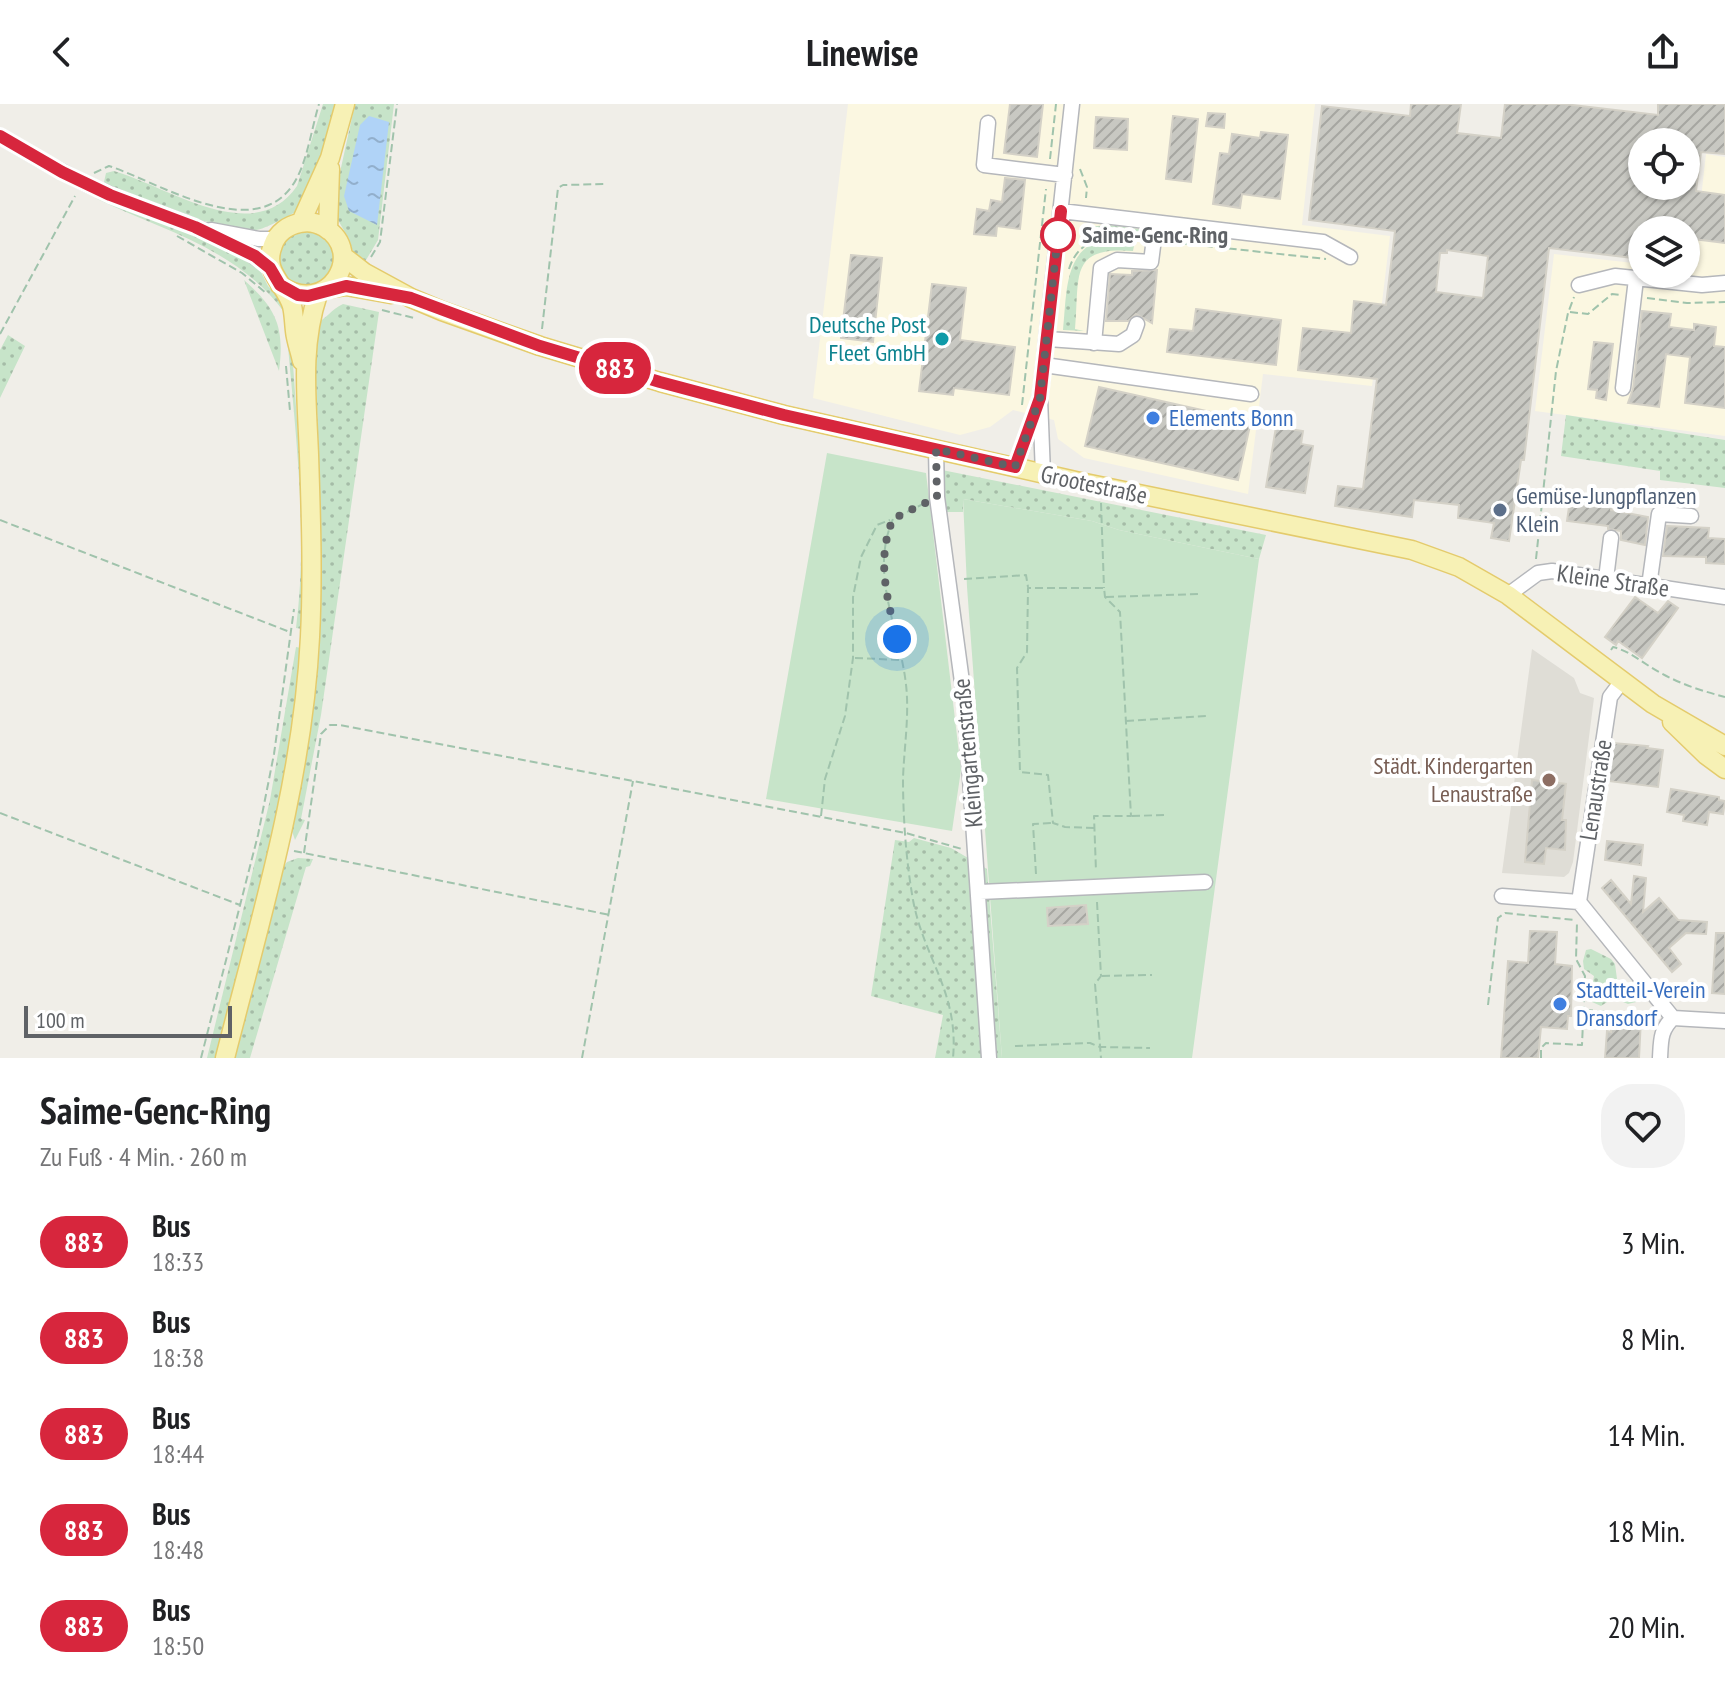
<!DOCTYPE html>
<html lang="de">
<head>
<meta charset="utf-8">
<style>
	body { margin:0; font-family:"PT Sans Narrow",sans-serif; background:#f2f2f2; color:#202124; height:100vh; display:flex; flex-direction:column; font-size:30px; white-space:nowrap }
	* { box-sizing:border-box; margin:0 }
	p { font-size:26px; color:#757577 }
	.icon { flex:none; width:44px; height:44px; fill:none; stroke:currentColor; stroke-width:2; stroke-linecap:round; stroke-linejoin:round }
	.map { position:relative; height:954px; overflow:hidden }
	.side { display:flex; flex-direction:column; background:#fff; flex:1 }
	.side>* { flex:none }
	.badge { padding:0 16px; border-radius:26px; font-size:28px; line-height:52px }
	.buttons { position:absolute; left:1628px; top:24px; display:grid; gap:16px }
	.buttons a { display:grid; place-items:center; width:72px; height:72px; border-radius:50%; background:#fff; box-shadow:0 2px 6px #0004; font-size:40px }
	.scale { position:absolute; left:24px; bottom:20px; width:208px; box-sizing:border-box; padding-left:8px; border:4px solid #5f6266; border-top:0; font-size:22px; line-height:28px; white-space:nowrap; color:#5f6266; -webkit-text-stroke:6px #fff; paint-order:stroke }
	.you { position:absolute; width:40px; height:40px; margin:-20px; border:6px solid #fff; border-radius:50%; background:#1a73e8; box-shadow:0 0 0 12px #1a73e833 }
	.map>.badge { position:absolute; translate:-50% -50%; box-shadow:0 0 0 4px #fff }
	.round { display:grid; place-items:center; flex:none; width:84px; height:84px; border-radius:32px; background:#f2f2f2 }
	.headline { display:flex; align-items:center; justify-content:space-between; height:136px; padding:0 40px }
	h1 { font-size:38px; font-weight:700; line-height:60px }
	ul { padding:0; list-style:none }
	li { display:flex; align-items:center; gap:24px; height:96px; padding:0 40px }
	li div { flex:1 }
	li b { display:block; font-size:30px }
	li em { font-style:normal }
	li .badge { min-width:88px; font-weight:700; text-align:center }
	header { display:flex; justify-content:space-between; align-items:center; height:104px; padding:0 40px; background:#fff; font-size:36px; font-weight:700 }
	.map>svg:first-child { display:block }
	.commercial { fill:#fbf7e1 }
	.education { fill:#dfddd6 }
	.grass { fill:url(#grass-dots) }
	.garden { fill:#c7e4c9 }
	.water { fill:url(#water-ripples) }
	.building { fill:url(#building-hatch); stroke:#d4d1c7; stroke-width:2; fill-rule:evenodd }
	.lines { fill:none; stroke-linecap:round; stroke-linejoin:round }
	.minor-casing { stroke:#b5b7bb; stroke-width:17 }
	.major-casing { stroke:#e4cb6c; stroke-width:21 }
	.path { stroke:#a0c3ac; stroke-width:2; stroke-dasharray:8 4; stroke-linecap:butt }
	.minor { stroke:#fff; stroke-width:14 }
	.major { stroke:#f7f1b5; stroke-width:18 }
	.line-casing { stroke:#fff; stroke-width:18 }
	.line { stroke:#d7263d; stroke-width:12 }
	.walk { stroke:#5f6266; stroke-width:8; stroke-dasharray:0 14.4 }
	.stop-dot { fill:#fff; stroke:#d7263d; stroke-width:4 }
	.culture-dot { fill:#0f9aa8; stroke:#fff; stroke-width:3 }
	.shop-dot { fill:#3f7fe0; stroke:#fff; stroke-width:3 }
	.service-dot { fill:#5c6f8a; stroke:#fff; stroke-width:3 }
	.education-dot { fill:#8d6e63; stroke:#fff; stroke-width:3 }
	.labels { text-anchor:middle; stroke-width:8; stroke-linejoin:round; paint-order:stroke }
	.stop-label { font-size:24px; font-weight:bold; fill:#5f6266; stroke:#fff; text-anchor:start }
	.culture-label { font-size:24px; fill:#0d838f; stroke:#fff; text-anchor:end }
	.shop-label { font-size:24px; fill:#366cbe; stroke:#fff; text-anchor:start }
	.street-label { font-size:24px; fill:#5f6266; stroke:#fff }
	.service-label { font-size:24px; fill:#4e5e75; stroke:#fff; text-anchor:start }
	.education-label { font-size:24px; fill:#785e54; stroke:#fff; text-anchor:end }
</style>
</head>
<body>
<header><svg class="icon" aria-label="back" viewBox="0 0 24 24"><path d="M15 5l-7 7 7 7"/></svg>Linewise<svg class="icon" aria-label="share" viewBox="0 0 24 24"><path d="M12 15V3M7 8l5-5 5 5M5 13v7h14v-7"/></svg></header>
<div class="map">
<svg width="1725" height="954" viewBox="0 0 1725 954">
	<defs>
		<pattern id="grass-dots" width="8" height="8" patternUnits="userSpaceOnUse" patternTransform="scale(2)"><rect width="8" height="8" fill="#c7e4c9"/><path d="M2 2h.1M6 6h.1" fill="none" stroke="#a5bca7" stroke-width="1.8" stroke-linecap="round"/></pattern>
		<pattern id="water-ripples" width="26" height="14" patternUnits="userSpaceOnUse" patternTransform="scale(2)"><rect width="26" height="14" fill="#b0d3f7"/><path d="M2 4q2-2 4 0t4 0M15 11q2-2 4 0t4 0" fill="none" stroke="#92afcc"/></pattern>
		<pattern id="building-hatch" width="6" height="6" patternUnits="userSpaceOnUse" patternTransform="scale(2)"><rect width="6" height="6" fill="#c8c8c2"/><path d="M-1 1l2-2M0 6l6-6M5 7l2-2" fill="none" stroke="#a6a6a1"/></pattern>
	</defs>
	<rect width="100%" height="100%" fill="#f0eee8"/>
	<path class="commercial" d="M 848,0 L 1315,0 L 1302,121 L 1390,132 L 1372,282 L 1263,270 L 1248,390 L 1084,354 L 1058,335 L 1054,316 L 1013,306 L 990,323 L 960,331 L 813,294 Z
		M 1706,50 L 1725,53 L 1725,332 L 1535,307 L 1554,150 L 1642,160 L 1642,170 L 1686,170 L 1686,165 L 1693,166 Z"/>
	<path class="education" d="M 1532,545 L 1574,574 L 1580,589 L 1594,594 L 1573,758 L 1569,769 L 1564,773 L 1502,769 Z"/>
	<path class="grass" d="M 323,0 L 336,0 C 328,24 316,89 300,105 C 295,109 263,126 256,126 C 230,129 124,94 104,78 L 106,69 L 114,67 C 167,82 254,145 297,82 Z
		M 355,0 L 394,0 L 378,136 L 363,161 L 354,151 L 349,135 L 335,111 L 335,91 Z
		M 95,94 L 108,97 L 242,151 L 258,162 L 268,182 L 281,195 L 284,208 C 238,145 162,126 95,94 Z
		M 1109,121 L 1146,126 L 1144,135 L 1108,131 L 1085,138 L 1086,123 Z
		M278 155a28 28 0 1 1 56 0a28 28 0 1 1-56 0Z
		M 1104,135 L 1135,137 L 1133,147 C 1068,142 1080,173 1075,225 L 1084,227 L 1063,226 C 1067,192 1063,145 1104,135 Z
		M 244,176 C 276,204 285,223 279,267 Z
		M 343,200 L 379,208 L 321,611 L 301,715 L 305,716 L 295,736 L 292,727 C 303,670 315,610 319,551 C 325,442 317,329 314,220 C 326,216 331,205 343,200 Z
		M 286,219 L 292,246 L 301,374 L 302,525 L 296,524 C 309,424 294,319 286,219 Z
		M 8,231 L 25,242 L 0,294 L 0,246 Z
		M 1566,311 L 1725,336 L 1725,384 L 1660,376 L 1660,367 L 1561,352 Z
		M 942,366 L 1266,431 L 1259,455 L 1119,426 L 1092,417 L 963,395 L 963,408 L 947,408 Z
		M 296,543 L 301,544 L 292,631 L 275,721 L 217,954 L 207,954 L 270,696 Z
		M 914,734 L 951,744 L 987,765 L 1002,954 L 935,954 L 943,911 L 871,892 L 895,736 L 909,738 Z
		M 298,754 L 313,755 L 310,762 L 306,763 L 250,954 L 235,954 L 281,766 L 287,758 Z
		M 1591,845 L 1611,855 L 1615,860 L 1617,875 L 1636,885 L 1639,892 L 1636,898 L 1628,900 L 1613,894 L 1601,902 L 1592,898 L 1591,887 L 1594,872 L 1584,865 L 1583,857 L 1586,846 Z"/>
	<path class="garden" d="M 827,349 L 926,369 L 961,666 L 952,727 L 766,695 Z
		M 963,395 L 1092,417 L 1119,426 L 1259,455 L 1192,954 L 1002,954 L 967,483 Z"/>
	<path class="water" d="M 369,12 L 389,18 L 377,121 L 349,107 L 344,92 L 360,21 Z"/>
	<path class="building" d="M 1010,0 L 1043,0 L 1037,53 L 1004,49 Z
		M 1411,0 L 1461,0 L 1457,29 L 1501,34 L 1505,0 L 1564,0 L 1658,11 L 1658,0 L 1725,0 L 1725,50 L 1701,48 L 1696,87 L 1725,91 L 1725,139 L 1686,134 L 1686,126 L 1642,126 L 1642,155 L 1549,144 L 1524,356 L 1521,356 L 1509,437 L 1491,434 L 1494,419 L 1458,414 L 1459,401 L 1414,396 L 1412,413 L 1335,402 L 1338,382 L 1363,385 L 1377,275 L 1298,266 L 1303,224 L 1351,229 L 1354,197 L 1386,201 L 1395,127 L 1309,116 L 1322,2 L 1410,12 ZM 1642,38 L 1686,38 L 1686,82 L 1642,82 ZM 1447,146 L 1488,152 L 1483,194 L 1436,188 L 1440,149 L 1447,149 Z
		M 1208,9 L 1225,10 L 1224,24 L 1206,22 Z
		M 1173,12 L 1198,15 L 1191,78 L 1166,75 Z
		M 1096,13 L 1128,15 L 1127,46 L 1094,44 Z
		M 1261,28 L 1288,31 L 1280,95 L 1242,90 L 1240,104 L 1213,100 L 1220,49 L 1229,50 L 1232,30 L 1260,34 Z
		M 1005,74 L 1025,76 L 1020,125 L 997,122 L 996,132 L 974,130 L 977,105 L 989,107 L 991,96 L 1002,98 Z
		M 851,151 L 882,154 L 873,238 L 841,234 Z
		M 1157,166 L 1152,219 L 1136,210 L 1128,217 L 1106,217 L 1110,170 L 1132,171 L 1132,167 Z
		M 932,180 L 966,184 L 960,236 L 1015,243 L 1009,291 L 954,284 L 953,291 L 919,287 Z
		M 1196,205 L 1281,216 L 1276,261 L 1167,248 L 1170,225 L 1193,227 Z
		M 1642,207 L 1671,210 L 1669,223 L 1694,226 L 1694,220 L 1716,223 L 1714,242 L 1725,243 L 1725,304 L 1685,299 L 1690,253 L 1666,250 L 1659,303 L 1628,299 L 1633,285 Z
		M 1594,238 L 1613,240 L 1606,296 L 1596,294 L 1597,286 L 1588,285 Z
		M 1099,283 L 1251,317 L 1238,376 L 1085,342 Z
		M 1276,323 L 1303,327 L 1301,340 L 1313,342 L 1305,389 L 1266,383 Z
		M 1557,387 L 1613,393 L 1611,406 L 1648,413 L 1645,441 L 1621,436 L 1621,427 L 1608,425 L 1608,422 L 1567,417 L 1569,403 L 1555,402 Z
		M 1667,422 L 1709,424 L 1708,434 L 1725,435 L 1725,460 L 1706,459 L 1706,453 L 1663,452 Z
		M 1635,493 L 1658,509 L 1668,497 L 1678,504 L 1642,554 L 1618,537 L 1616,541 L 1605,533 Z
		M 1613,639 L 1648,642 L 1647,644 L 1663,646 L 1658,683 L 1608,677 Z
		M 1532,676 L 1566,680 L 1562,716 L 1566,716 L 1565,746 L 1546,744 L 1544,760 L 1525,758 Z
		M 1671,685 L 1719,693 L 1719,696 L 1725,697 L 1723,710 L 1709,708 L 1707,721 L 1683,717 L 1684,711 L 1667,708 Z
		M 1607,737 L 1643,741 L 1641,761 L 1605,756 Z
		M 1634,772 L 1646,774 L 1643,808 L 1659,794 L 1678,816 L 1707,818 L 1706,830 L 1686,829 L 1669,844 L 1681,860 L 1672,868 L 1602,784 L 1611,776 L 1631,800 Z
		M 1086,801 L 1088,820 L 1048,822 L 1047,804 Z
		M 1530,827 L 1557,828 L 1555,860 L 1572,862 L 1571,912 L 1568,912 L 1567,925 L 1541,923 L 1538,954 L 1501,954 L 1508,857 L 1528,859 Z
		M 1716,829 L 1725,829 L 1725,890 L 1712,889 Z
		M 1612,913 L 1641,915 L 1639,954 L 1605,954 L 1607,927 L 1611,928 Z"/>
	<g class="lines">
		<defs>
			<path id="minor" d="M 988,19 L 984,61 L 1065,71
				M 0,32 C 37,54 74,76 114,92 C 166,114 226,128 270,164
				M 1061,107 L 1323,138 L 1350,153
				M 211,126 L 259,135 L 275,135
				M 1579,181 L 1615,172 L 1702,181 L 1725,179
				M 1048,235 L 1119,240 L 1133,231 L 1137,220
				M 1094,239 L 1101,164 L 1117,156 L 1151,158 L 1156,119
				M 1044,261 L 1251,290
				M 1623,284 L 1636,175
				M 936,345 L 937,393 L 965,600 L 989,954
				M 1015,363 L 1038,302
				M 1043,370 L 1040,294 L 1072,0
				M 1606,475 L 1611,434
				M 1649,482 L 1659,410 L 1691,412
				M 1508,491 L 1538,469 L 1552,467 L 1725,493
				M 1622,577 L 1610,593 L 1579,798 L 1673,914 C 1660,926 1661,937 1660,954
				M 980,788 L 1205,778
				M 1502,792 L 1579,798
				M 1673,914 L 1725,917"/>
			<path id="major" d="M 301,118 L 330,54 L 345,0
				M 328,126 L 330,65
				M 343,152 L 365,169 L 411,194 L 442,207 L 540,242 L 660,278 L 784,311 L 1080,378 L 1412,446 L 1459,463 L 1508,491 L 1653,600 L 1725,642
				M 280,181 C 327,215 368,149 324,123 C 317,119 308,117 300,119 C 288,121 277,129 273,141 C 262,168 285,179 292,202 C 294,210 294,219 295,227 C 296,237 300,247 302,257
				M 327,185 L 346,182 L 391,190
				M 1672,618 L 1706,651 L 1725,665
				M 225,954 C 260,816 303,677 310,533 C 313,473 311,412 309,351 C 307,297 300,243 318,190"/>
		</defs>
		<use href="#minor" class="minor-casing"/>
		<use href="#major" class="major-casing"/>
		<path class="path" d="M 1050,55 L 1056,0
			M 1080,65 L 1087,83 L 1086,94
			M 94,69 L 109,62 C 158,78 252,139 292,82 C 307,61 311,26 319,0
			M 177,132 L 242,169 L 266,189
			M 1169,138 L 1326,155
			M 1082,141 L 1083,124
			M 371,153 L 380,138 L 397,0
			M 1069,165 C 1080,131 1109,132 1139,135
			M 1647,194 L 1687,199 L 1725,198
			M 382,206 L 414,214
			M 1570,208 L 1588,210 L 1612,190 L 1620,191
			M 542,225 L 558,84 L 563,81 L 607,80
			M 0,230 L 75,92
			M 286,262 L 290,307
			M 1022,301 L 1046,85
			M 925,399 L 893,415 C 867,475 905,533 907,594 C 908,621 904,647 903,674 C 903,714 906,756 913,796 C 924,855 959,888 953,954
			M 1101,399 L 1104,484
			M 0,416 L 290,528
			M 1536,455 L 1556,267 L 1568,209 L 1574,193
			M 964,475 L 1026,471 L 1028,483
			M 1106,493 L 1201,490
			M 1611,546 L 1613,543 C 1630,547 1644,560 1659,568 C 1680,580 1702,587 1725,593
			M 855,554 L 901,556
			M 1126,617 L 1207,612
			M 0,709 L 240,801
			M 821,712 L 825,675 L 845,612 L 853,554 L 853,493 L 861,453 L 877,421 L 890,416
			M 1132,712 L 1164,711
			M 1094,724 L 1065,723 L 1053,719 L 1048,671 L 1020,668 L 1017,564 L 1027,548 L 1028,484 L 1104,484 L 1105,493 L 1120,508 L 1131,712 L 1094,712 L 1096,767
			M 294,747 L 610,811
			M 304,749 L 321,630 L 330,621 L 340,621 L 906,729 L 962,745
			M 1036,770 L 1033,720 L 1052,719
			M 1097,798 L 1101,872 L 1095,880 L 1101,954
			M 1102,872 L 1152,871
			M 1488,901 L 1498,814 L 1505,809 L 1575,816
			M 1585,906 L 1650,911
			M 1015,942 L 1090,939 L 1100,943 L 1150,944
			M 201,954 L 258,731 L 274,650 L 294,505
			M 582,954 L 633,677
			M 1541,954 L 1541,944 L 1546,939 L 1582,941 L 1585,872 L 1576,855 L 1577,818"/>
		<use href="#minor" class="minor"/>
		<use href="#major" class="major"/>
	</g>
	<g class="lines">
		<defs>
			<path id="line" d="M 0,32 L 62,68 L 110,91 L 195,123 L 255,152 L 270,164 L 280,181 L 298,191 L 308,192 L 346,182 L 411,194 L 540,242 L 660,278 L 784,311 L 1015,363 L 1040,294 L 1061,107"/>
		</defs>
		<use href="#line" class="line-casing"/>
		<use href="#line" class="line"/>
		<path class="walk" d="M 897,535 C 887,494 876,455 893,415 L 937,393 L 936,345 L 1015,363 L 1040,294 L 1058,131"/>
	</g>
	<circle class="stop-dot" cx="1058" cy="131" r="16"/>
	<circle class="culture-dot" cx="942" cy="235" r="8"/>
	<g class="shop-dot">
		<circle cx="1153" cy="314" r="8"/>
		<circle cx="1560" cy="900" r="8"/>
	</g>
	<circle class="service-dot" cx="1500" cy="406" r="8"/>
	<circle class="education-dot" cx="1549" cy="676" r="8"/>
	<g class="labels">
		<g class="stop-label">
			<text x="1082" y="139">Saime-Genc-Ring</text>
		</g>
		<g class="culture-label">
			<text x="926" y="229">Deutsche Post<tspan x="926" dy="28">Fleet GmbH</tspan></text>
		</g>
		<g class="shop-label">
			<text x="1169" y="322">Elements Bonn</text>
			<text x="1576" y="894">Stadtteil-Verein<tspan x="1576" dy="28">Dransdorf</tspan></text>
		</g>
		<g class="street-label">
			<text transform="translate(1094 381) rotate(12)" y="8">Grootestraße</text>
			<text transform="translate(1613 477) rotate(8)" y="8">Kleine Straße</text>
			<text transform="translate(968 649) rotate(-95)" y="8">Kleingartenstraße</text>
			<text transform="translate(1596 686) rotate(-81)" y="8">Lenaustraße</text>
		</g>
		<g class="service-label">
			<text x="1516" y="400">Gemüse-Jungpflanzen<tspan x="1516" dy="28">Klein</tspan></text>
		</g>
		<g class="education-label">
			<text x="1533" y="670">Städt. Kindergarten<tspan x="1533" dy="28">Lenaustraße</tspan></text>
		</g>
	</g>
</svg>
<div class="buttons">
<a><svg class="icon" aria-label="locate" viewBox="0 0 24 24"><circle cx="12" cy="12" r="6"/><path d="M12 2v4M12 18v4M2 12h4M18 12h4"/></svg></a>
<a><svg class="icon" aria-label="layers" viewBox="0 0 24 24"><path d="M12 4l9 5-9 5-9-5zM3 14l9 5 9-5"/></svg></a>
</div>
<div class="scale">100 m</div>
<div class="you" style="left:897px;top:535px"></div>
<b class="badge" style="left:615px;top:264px;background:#d7263d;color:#fff">883</b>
</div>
<section class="side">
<div class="headline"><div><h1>Saime-Genc-Ring</h1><p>Zu Fuß · 4 Min. · 260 m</p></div><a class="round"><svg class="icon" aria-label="heart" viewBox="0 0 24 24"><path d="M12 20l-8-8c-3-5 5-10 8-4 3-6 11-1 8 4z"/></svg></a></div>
<ul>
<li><span class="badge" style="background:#d7263d;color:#fff">883</span><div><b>Bus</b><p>18:33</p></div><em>3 Min.</em></li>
<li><span class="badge" style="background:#d7263d;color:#fff">883</span><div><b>Bus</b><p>18:38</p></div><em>8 Min.</em></li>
<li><span class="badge" style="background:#d7263d;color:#fff">883</span><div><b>Bus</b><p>18:44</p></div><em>14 Min.</em></li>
<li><span class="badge" style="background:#d7263d;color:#fff">883</span><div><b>Bus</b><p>18:48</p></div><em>18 Min.</em></li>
<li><span class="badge" style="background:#d7263d;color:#fff">883</span><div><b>Bus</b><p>18:50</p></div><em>20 Min.</em></li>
</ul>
</section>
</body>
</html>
